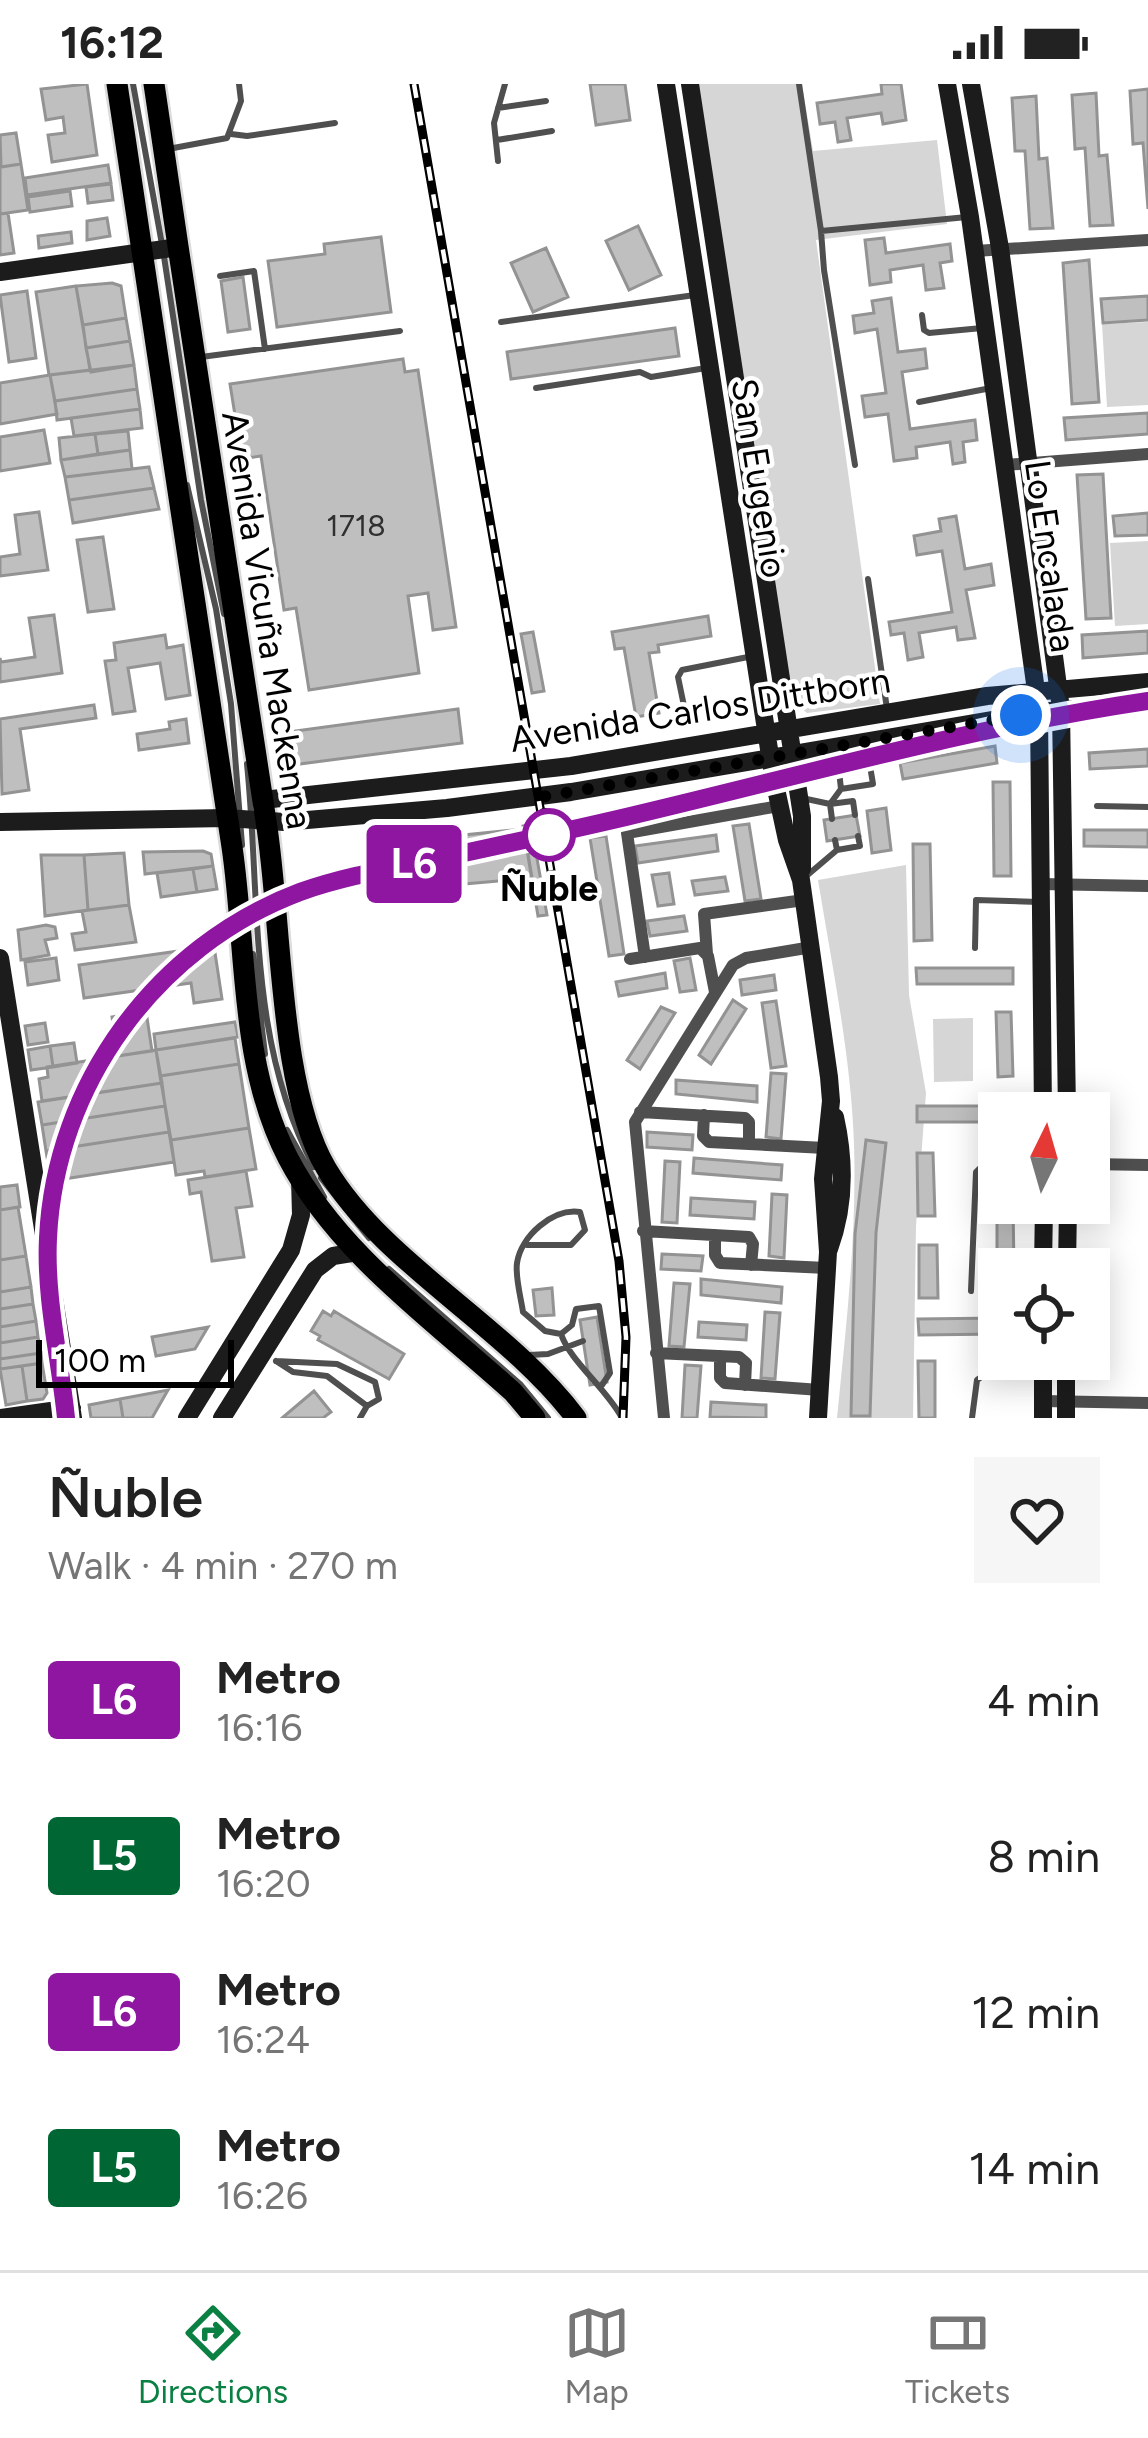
<!DOCTYPE html>
<html lang="en">
<head>
<meta charset="utf-8">
<style>
	body { margin:0; font-family:Figtree,sans-serif; background:#f6f6f6; color:#222; height:100vh; display:flex; flex-direction:column; font-size:45px; white-space:nowrap }
	* { box-sizing:border-box; margin:0 }
	p { font-size:39px; color:#767676 }
	.icon { flex:none; width:66px; height:66px; fill:none; stroke:currentColor; stroke-width:2; stroke-linecap:round; stroke-linejoin:round }
	.map { position:relative; height:1334px; overflow:hidden }
	.panel { display:flex; flex-direction:column; background:#fff; flex:1 }
	.panel>* { flex:none }
	.badge { padding:0 24px; border-radius:9px; font-size:42px; line-height:78px }
	.needle { width:78px; rotate:5deg }
	.buttons { position:absolute; left:978px; top:1008px; display:grid; gap:24px }
	.buttons a { display:grid; place-items:center; width:132px; height:132px; border-radius:0px; background:#fff; box-shadow:0 6px 30px #0003; font-size:60px }
	.scale { position:absolute; left:36px; bottom:30px; width:198px; box-sizing:border-box; padding-left:12px; border:6px solid #000; border-top:0; font-size:33px; line-height:42px; white-space:nowrap; color:#000; -webkit-text-stroke:9px #fff; paint-order:stroke }
	.you { position:absolute; width:60px; height:60px; margin:-30px; border:9px solid #fff; border-radius:50%; background:#1a73e8; box-shadow:0 0 0 18px #1a73e833 }
	.map>.badge { position:absolute; translate:-50% -50%; box-shadow:0 0 0 6px #fff }
	.round { display:grid; place-items:center; flex:none; width:126px; height:126px; border-radius:0px; background:#f6f6f6 }
	.summary { display:flex; align-items:center; justify-content:space-between; height:204px; padding:0 48px }
	h1 { font-size:57px; font-weight:600; line-height:90px }
	ul { padding:0; list-style:none }
	li { display:flex; align-items:center; gap:36px; height:156px; padding:0 48px }
	li div { flex:1 }
	li b { display:block; font-size:45px }
	li em { font-style:normal }
	li .badge { min-width:132px; font-weight:700; text-align:center }
	.status { display:flex; justify-content:space-between; align-items:center; height:84px; padding:0 60px; background:#fff; direction:ltr }
	.status svg { height:33px; fill:currentColor }
	.tabs { display:flex; justify-content:space-around; align-items:center; height:168px; border-top:3px solid #e0e0e0; background:#fff; font-size:33px; color:#767676 }
	.tabs a { display:grid; justify-items:center; gap:6px }
	.tabs .on { color:#0b8043 }
	.map>svg:first-child { display:block }
	.green { fill:#d6d6d6 }
	.building { fill:#bfbfbf; stroke:#939393; stroke-width:3 }
	.lines { fill:none; stroke-linecap:round; stroke-linejoin:round }
	.primary-casing { stroke:#dbdbdb; stroke-width:26 }
	.lane { stroke:#4f4f4f; stroke-width:6 }
	.street { stroke:#4f4f4f; stroke-width:12 }
	.secondary { stroke:#1c1c1c; stroke-width:18 }
	.primary { stroke:#000; stroke-width:21 }
	.rail-casing { stroke:#000; stroke-width:9 }
	.rail { stroke:#fff; stroke-width:4.5; stroke-dasharray:14; stroke-linecap:butt }
	.line-casing { stroke:#fff; stroke-width:27 }
	.line { stroke:#8e16a1; stroke-width:18 }
	.walk { stroke:#000; stroke-width:12; stroke-dasharray:0 21.6 }
	.stop-dot { fill:#fff; stroke:#8e16a1; stroke-width:6 }
	.labels { text-anchor:middle; stroke-width:9; stroke-linejoin:round; paint-order:stroke }
	.number-label { font-size:30px; fill:#303030 }
	.street-label { font-size:36px; fill:#000; stroke:#fff }
	.stop-label { font-size:36px; font-weight:bold; fill:#000; stroke:#fff }
</style>
</head>
<body>
<div class="status"><b>16:12</b><svg viewBox="0 0 49 12"><path d="M0 12V9h3v3zM5 12V6h3v6zM10 12V3h3v9zM15 12V0h3v12zM26 1h20v11H26zM47 4h2v5h-2z"/></svg></div>
<div class="map">
<svg width="1148" height="1334" viewBox="0 0 1148 1334">
	<rect width="100%" height="100%" fill="#fff"/>
	<path class="green" d="M 697,0 L 802,0 L 813,67 L 937,56 L 947,140 L 816,156 L 880,620 L 807,629 L 788,614 Z
		M 1148,238 L 1148,321 L 1107,323 L 1102,240 Z
		M 1148,457 L 1148,540 L 1115,542 L 1110,459 Z
		M 906,781 L 909,911 L 926,1009 L 916,1142 L 913,1334 L 837,1334 C 846,1243 857,1151 854,1060 C 851,972 832,882 818,796 Z
		M 973,934 L 973,997 L 934,998 L 933,935 Z"/>
	<path class="building" d="M 87,0 L 97,71 L 52,78 L 48,51 L 65,49 L 63,33 L 46,36 L 41,5 Z
		M 590,0 L 625,0 L 630,36 L 596,41 Z
		M 881,0 L 901,0 L 906,36 L 883,40 L 881,29 L 847,34 L 851,56 L 838,58 L 835,38 L 820,40 L 817,19 L 882,10 Z
		M 1148,5 L 1148,125 L 1143,59 L 1133,60 L 1130,7 Z
		M 1096,9 L 1099,72 L 1107,71 L 1113,141 L 1090,142 L 1085,64 L 1075,65 L 1072,11 Z
		M 1036,12 L 1039,75 L 1047,74 L 1053,144 L 1030,145 L 1025,67 L 1015,67 L 1012,14 Z
		M 16,49 L 21,80 L 1,83 L 0,51 Z
		M 21,80 L 28,126 L 0,130 L 0,83 Z
		M 108,81 L 111,99 L 27,111 L 25,94 Z
		M 111,100 L 113,116 L 88,119 L 86,103 Z
		M 70,107 L 72,122 L 30,128 L 28,113 Z
		M 8,129 L 14,169 L 0,171 L 0,130 Z
		M 107,134 L 110,152 L 87,156 L 87,137 Z
		M 638,142 L 661,191 L 629,206 L 606,157 Z
		M 71,148 L 72,159 L 39,164 L 38,152 Z
		M 381,153 L 391,228 L 277,243 L 268,177 L 325,170 L 324,160 Z
		M 884,154 L 886,169 L 950,160 L 952,177 L 940,179 L 944,204 L 926,206 L 923,181 L 890,186 L 891,198 L 870,201 L 865,156 Z
		M 546,164 L 568,213 L 533,228 L 511,179 Z
		M 1089,176 L 1099,318 L 1072,320 L 1063,179 Z
		M 243,193 L 250,245 L 228,248 L 221,197 Z
		M 112,199 L 121,202 L 126,234 L 83,241 L 76,202 Z
		M 76,202 L 90,286 L 49,291 L 36,208 Z
		M 27,207 L 36,274 L 9,278 L 0,211 Z
		M 1148,212 L 1148,236 L 1103,239 L 1101,215 Z
		M 891,214 L 898,268 L 925,265 L 927,284 L 902,288 L 910,345 L 975,336 L 977,356 L 963,358 L 965,378 L 953,380 L 950,358 L 916,363 L 917,374 L 894,377 L 888,330 L 865,333 L 862,312 L 886,309 L 877,245 L 855,249 L 853,232 L 874,229 L 872,217 Z
		M 126,234 L 130,257 L 86,264 L 83,241 Z
		M 675,244 L 679,272 L 511,295 L 507,268 Z
		M 130,257 L 134,281 L 91,288 L 86,264 Z
		M 403,275 L 405,288 L 418,286 L 456,543 L 433,546 L 428,509 L 408,512 L 419,589 L 309,606 L 296,524 L 284,526 L 261,372 L 242,375 L 230,300 Z
		M 134,281 L 137,305 L 55,317 L 50,291 Z
		M 50,291 L 57,330 L 0,340 L 0,299 Z
		M 137,305 L 140,325 L 57,336 L 55,317 Z
		M 140,325 L 142,344 L 74,352 L 71,334 Z
		M 1148,329 L 1148,350 L 1066,356 L 1064,334 Z
		M 44,346 L 50,379 L 0,387 L 0,353 Z
		M 128,347 L 130,366 L 98,370 L 95,350 Z
		M 95,350 L 98,370 L 61,376 L 59,354 Z
		M 130,366 L 132,385 L 65,393 L 61,376 Z
		M 149,383 L 154,404 L 69,416 L 65,393 Z
		M 1103,390 L 1111,534 L 1086,535 L 1077,391 Z
		M 154,404 L 159,425 L 73,439 L 69,416 Z
		M 39,428 L 48,486 L 0,492 L 0,473 L 20,470 L 15,431 Z
		M 1148,429 L 1148,451 L 1115,452 L 1113,432 Z
		M 956,432 L 965,485 L 991,480 L 994,501 L 966,506 L 975,554 L 958,556 L 956,543 L 919,549 L 923,573 L 908,576 L 904,549 L 891,551 L 889,538 L 952,528 L 942,467 L 917,471 L 914,452 L 941,447 L 939,435 Z
		M 103,453 L 114,525 L 88,528 L 77,456 Z
		M 54,531 L 62,589 L 0,598 L 0,574 L 1,578 L 35,573 L 29,534 Z
		M 708,532 L 711,552 L 658,561 L 659,568 L 649,569 L 659,629 L 636,633 L 624,564 L 615,565 L 612,548 Z
		M 1148,547 L 1148,569 L 1083,574 L 1082,551 Z
		M 533,548 L 544,607 L 532,609 L 521,550 Z
		M 165,551 L 167,564 L 183,561 L 190,611 L 166,615 L 160,579 L 128,584 L 135,627 L 113,630 L 105,577 L 116,576 L 114,559 Z
		M 94,621 L 96,634 L 20,645 L 29,706 L 2,710 L 0,635 Z
		M 458,625 L 462,659 L 292,681 L 288,648 Z
		M 186,635 L 189,659 L 139,666 L 137,650 L 170,645 L 169,638 Z
		M 995,662 L 997,679 L 903,695 L 900,679 Z
		M 1148,665 L 1148,682 L 1090,685 L 1089,669 Z
		M 993,698 L 1010,698 L 1011,792 L 994,792 Z
		M 886,724 L 891,766 L 872,769 L 867,727 Z
		M 856,731 L 860,752 L 827,757 L 824,736 Z
		M 749,740 L 761,815 L 745,817 L 733,742 Z
		M 531,741 L 547,831 L 538,832 L 523,742 Z
		M 524,745 L 532,794 L 406,805 L 402,757 Z
		M 1084,746 L 1148,746 L 1148,763 L 1084,762 Z
		M 716,751 L 718,767 L 638,779 L 635,762 Z
		M 606,752 L 624,870 L 609,872 L 590,754 Z
		M 913,760 L 930,760 L 932,856 L 914,857 Z
		M 203,767 L 211,770 L 213,782 L 145,790 L 143,768 Z
		M 124,769 L 129,821 L 88,826 L 84,771 Z
		M 41,771 L 84,771 L 88,826 L 45,832 Z
		M 213,782 L 217,805 L 197,808 L 193,785 Z
		M 193,785 L 197,808 L 161,813 L 157,789 Z
		M 669,789 L 674,820 L 658,822 L 652,791 Z
		M 725,793 L 728,807 L 695,811 L 692,797 Z
		M 129,821 L 136,858 L 75,866 L 72,850 L 86,848 L 82,827 Z
		M 684,832 L 687,847 L 650,852 L 647,837 Z
		M 46,841 L 55,843 L 57,854 L 45,856 L 49,871 L 21,876 L 18,846 Z
		M 214,862 L 222,915 L 194,919 L 191,899 L 84,914 L 79,881 Z
		M 56,874 L 59,896 L 28,901 L 25,878 Z
		M 690,874 L 696,906 L 680,908 L 674,877 Z
		M 916,884 L 1013,884 L 1013,900 L 917,900 Z
		M 665,889 L 667,904 L 619,912 L 616,898 Z
		M 774,891 L 776,906 L 742,911 L 740,896 Z
		M 733,916 L 746,925 L 711,980 L 699,971 Z
		M 776,917 L 786,982 L 771,984 L 762,919 Z
		M 661,923 L 675,929 L 640,985 L 627,976 Z
		M 146,927 L 152,967 L 118,972 L 112,933 Z
		M 996,928 L 1011,928 L 1013,992 L 998,993 Z
		M 235,938 L 238,953 L 156,966 L 154,950 Z
		M 45,939 L 48,958 L 28,961 L 25,942 Z
		M 235,954 L 239,980 L 160,992 L 156,966 Z
		M 74,959 L 77,979 L 53,983 L 50,962 Z
		M 50,962 L 53,983 L 31,986 L 28,966 Z
		M 156,966 L 162,999 L 42,1017 L 39,995 L 48,993 L 47,983 Z
		M 239,980 L 249,1044 L 171,1056 L 160,992 Z
		M 771,989 L 786,990 L 781,1055 L 766,1053 Z
		M 676,996 L 757,1002 L 757,1018 L 676,1010 Z
		M 162,999 L 165,1022 L 42,1041 L 38,1018 Z
		M 165,1022 L 169,1048 L 46,1067 L 42,1041 Z
		M 917,1022 L 1012,1022 L 1012,1029 L 999,1029 L 999,1038 L 917,1038 Z
		M 249,1044 L 256,1085 L 205,1093 L 204,1087 L 176,1091 L 171,1056 Z
		M 169,1048 L 174,1078 L 51,1097 L 46,1067 Z
		M 647,1048 L 693,1051 L 692,1066 L 647,1063 Z
		M 866,1056 L 886,1059 L 876,1149 L 870,1332 L 851,1332 L 855,1150 Z
		M 917,1069 L 933,1069 L 935,1132 L 918,1132 Z
		M 694,1074 L 782,1081 L 781,1096 L 693,1089 Z
		M 665,1077 L 680,1078 L 677,1139 L 662,1138 Z
		M 246,1087 L 252,1122 L 236,1124 L 244,1173 L 212,1177 L 201,1108 L 190,1110 L 188,1096 Z
		M 17,1101 L 20,1123 L 0,1126 L 0,1103 Z
		M 772,1110 L 787,1111 L 784,1174 L 769,1172 Z
		M 691,1114 L 755,1118 L 754,1135 L 690,1131 Z
		M 997,1121 L 1013,1121 L 1014,1185 L 999,1185 L 997,1216 Z
		M 18,1123 L 26,1172 L 0,1176 L 0,1126 Z
		M 919,1161 L 937,1161 L 938,1214 L 919,1214 Z
		M 662,1170 L 703,1172 L 701,1187 L 661,1185 Z
		M 26,1172 L 31,1203 L 0,1208 L 0,1176 Z
		M 701,1195 L 782,1203 L 781,1219 L 701,1211 Z
		M 674,1199 L 690,1200 L 684,1263 L 669,1262 Z
		M 31,1203 L 33,1220 L 0,1225 L 0,1208 Z
		M 552,1204 L 554,1231 L 536,1232 L 533,1206 Z
		M 33,1220 L 36,1237 L 0,1243 L 0,1225 Z
		M 323,1227 L 331,1232 L 334,1227 L 404,1270 L 389,1295 L 318,1256 L 320,1252 L 311,1247 Z
		M 765,1228 L 780,1229 L 775,1295 L 761,1294 Z
		M 597,1233 L 607,1298 L 590,1301 L 580,1236 Z
		M 999,1234 L 999,1250 L 919,1251 L 918,1235 Z
		M 36,1237 L 38,1253 L 0,1259 L 0,1243 Z
		M 699,1238 L 747,1241 L 746,1256 L 698,1253 Z
		M 208,1243 L 195,1265 L 156,1272 L 152,1253 Z
		M 38,1253 L 41,1269 L 0,1275 L 0,1259 Z
		M 41,1269 L 42,1279 L 0,1285 L 0,1275 Z
		M 918,1277 L 935,1277 L 935,1334 L 919,1334 Z
		M 42,1279 L 47,1309 L 43,1315 L 27,1317 L 22,1282 Z
		M 685,1281 L 701,1282 L 697,1334 L 682,1334 Z
		M 22,1282 L 27,1317 L 6,1321 L 0,1285 Z
		M 168,1306 L 152,1334 L 123,1334 L 120,1315 Z
		M 314,1307 L 331,1328 L 323,1334 L 282,1334 Z
		M 120,1315 L 123,1334 L 91,1334 L 89,1321 Z
		M 711,1318 L 766,1321 L 766,1334 L 710,1333 Z"/>
	<g class="lines">
		<defs>
			<path id="primary" d="M 117,0 C 154,254 194,509 232,763 C 247,865 239,980 288,1074 C 338,1170 434,1236 513,1308 L 535,1334
				M 154,0 C 190,246 228,492 266,737 C 282,835 278,1002 326,1084 C 383,1180 506,1241 576,1334"/>
		</defs>
		<use href="#primary" class="primary-casing"/>
		<path class="lane" d="M 133,0 L 163,166 L 201,416 L 224,530
			M 799,0 L 821,147 L 967,133
			M 498,24 L 546,17
			M 231,50 L 247,52 L 335,39
			M 497,56 L 552,47
			M 168,65 L 227,54 L 241,17 L 239,0
			M 498,77 L 494,39 L 505,0
			M 821,147 L 824,186 L 855,381
			M 220,192 L 254,187 L 265,265
			M 922,231 L 924,246 L 929,249 L 982,244
			M 501,238 L 695,211
			M 201,273 L 400,247
			M 536,304 L 640,288 L 651,293 L 706,284
			M 919,318 L 991,304
			M 187,401 L 216,525 L 231,620 L 242,761
			M 868,495 L 887,625
			M 684,622 L 678,593 L 682,586 L 748,573
			M 822,669 L 839,687
			M 247,680 C 261,818 247,956 314,1083
			M 870,682 L 879,658
			M 843,686 L 839,687 L 841,705 L 873,700 L 870,682 L 862,683
			M 802,714 L 830,720 L 841,705
			M 1097,722 L 1148,723
			M 832,735 L 830,720 L 853,717 L 855,731
			M 835,756 L 837,766 L 860,762 L 858,752
			M 804,794 L 837,766
			M 975,864 L 976,816 L 1039,818
			M 253,870 L 265,970
			M 287,1046 L 324,1113
			M 321,1094 L 369,1154
			M 527,1161 L 571,1161 L 585,1146 L 580,1128 C 553,1124 521,1152 517,1179 C 515,1193 521,1214 523,1228 L 545,1247 L 561,1250 C 570,1277 606,1304 622,1334
			M 389,1185 L 520,1300 L 548,1334
			M 971,1207 L 976,1088 L 985,1079 L 999,1079
			M 561,1250 L 572,1241 L 576,1225 L 599,1222 L 610,1289 L 602,1301
			M 529,1271 L 548,1270 L 583,1257
			M 276,1277 L 337,1280 L 375,1298 L 379,1315 L 367,1322 L 360,1334
			M 276,1277 L 293,1288 L 327,1292 L 367,1322
			M 972,1334 L 977,1296 L 984,1291 L 1041,1289"/>
		<path class="street" d="M 975,167 L 1148,156
			M 1005,381 L 1148,370
			M 1041,800 L 1148,802
			M 707,870 L 704,830 L 804,816
			M 645,873 L 627,749 L 779,722
			M 630,875 L 700,864 L 708,872 L 715,908
			M 640,1028 L 745,1034 L 749,1038 L 749,1060
			M 704,1031 L 703,1052 L 709,1058 L 825,1064
			M 1089,1080 L 1148,1081
			M 643,1147 L 749,1153 L 753,1160 L 751,1181
			M 715,1151 L 715,1171 L 720,1179 L 827,1184
			M 656,1269 L 739,1273 L 746,1279 L 745,1301
			M 720,1272 L 720,1294 L 725,1299 L 820,1306
			M 1043,1317 L 1148,1319
			M 664,1334 L 635,1038 L 733,881 L 746,874 L 812,863"/>
		<path class="secondary" d="M 666,0 L 773,691 L 787,756 L 801,796 L 829,993 L 831,1017 L 823,1095 L 828,1168 L 818,1334
			M 690,0 L 802,732 L 802,785
			M 947,0 L 970,133 L 1039,628 L 1043,1029
			M 971,0 L 1000,164 L 1061,625 L 1067,1029
			M 0,188 L 179,163
			M 263,716 L 571,682 L 987,612 L 1148,598
			M 0,738 L 227,734 L 284,738 L 447,724 L 571,708 L 1039,628 L 1148,619
			M 0,874 L 73,1334
			M 829,1165 C 845,1122 845,1078 835,1033
			M 1043,1185 L 1044,1119
			M 1067,1185 L 1068,1119
			M 0,1334 L 72,1324
			M 187,1334 L 291,1166 L 301,1131 L 300,1095
			M 222,1334 L 315,1186 L 333,1172 L 358,1168
			M 1043,1334 L 1043,1275
			M 1066,1334 L 1066,1275"/>
		<use href="#primary" class="primary"/>
		<defs>
			<path id="rail" d="M 414,0 L 619,1177 L 626,1253 L 623,1334"/>
		</defs>
		<use href="#rail" class="rail-casing"/>
		<use href="#rail" class="rail"/>
	</g>
	<g class="lines">
		<defs>
			<path id="line" d="M 66,1334 C 60,1274 45,1215 48,1154 C 55,1001 156,862 300,808 C 342,793 388,785 432,776 C 497,762 562,748 626,733 C 800,692 972,643 1148,617"/>
		</defs>
		<use href="#line" class="line-casing"/>
		<use href="#line" class="line"/>
		<path class="walk" d="M 549,751 L 541,713 L 1021,631"/>
	</g>
	<circle class="stop-dot" cx="549" cy="751" r="24"/>
	<g class="labels">
		<g class="number-label">
			<text x="356" y="452">1718</text>
		</g>
		<g class="street-label">
			<text transform="translate(760 394) rotate(81)" y="13">San Eugenio</text>
			<text transform="translate(1051 472) rotate(82)" y="13">Lo Encalada</text>
			<text transform="translate(268 536) rotate(81)" y="13">Avenida Vicuña Mackenna</text>
			<text transform="translate(700 625) rotate(-9)" y="13">Avenida Carlos Dittborn</text>
		</g>
		<g class="stop-label">
			<text x="549" y="817">Ñuble</text>
		</g>
	</g>
</svg>
<div class="buttons">
<a><svg class="needle" viewBox="-14 -14 28 28"><path d="M0-13l5 13h-10z" fill="#e53935"/><path d="M0 13l5-13h-10z" fill="#767676"/></svg></a>
<a><svg class="icon" aria-label="locate" viewBox="0 0 24 24"><circle cx="12" cy="12" r="6"/><path d="M12 2v4M12 18v4M2 12h4M18 12h4"/></svg></a>
</div>
<div class="scale">100 m</div>
<div class="you" style="left:1021px;top:631px"></div>
<b class="badge" style="left:414px;top:780px;background:#8e16a1;color:#fff">L6</b>
</div>
<section class="panel">
<div class="summary"><div><h1>Ñuble</h1><p>Walk · 4 min · 270 m</p></div><a class="round"><svg class="icon" aria-label="heart" viewBox="0 0 24 24"><path d="M12 20l-8-8c-3-5 5-10 8-4 3-6 11-1 8 4z"/></svg></a></div>
<ul>
<li><span class="badge" style="background:#8e16a1;color:#fff">L6</span><div><b>Metro</b><p>16:16</p></div><em>4 min</em></li>
<li><span class="badge" style="background:#063;color:#fff">L5</span><div><b>Metro</b><p>16:20</p></div><em>8 min</em></li>
<li><span class="badge" style="background:#8e16a1;color:#fff">L6</span><div><b>Metro</b><p>16:24</p></div><em>12 min</em></li>
<li><span class="badge" style="background:#063;color:#fff">L5</span><div><b>Metro</b><p>16:26</p></div><em>14 min</em></li>
</ul>
</section>
<nav class="tabs">
<a class="on"><svg class="icon" aria-label="directions" viewBox="0 0 24 24"><path d="M12 3l9 9-9 9-9-9zM9 14v-3h6M13 9l2 2-2 2"/></svg>Directions</a>
<a><svg class="icon" aria-label="map" viewBox="0 0 24 24"><path d="M3 6l6-2 6 2 6-2v14l-6 2-6-2-6 2zM9 4v14M15 6v14"/></svg>Map</a>
<a><svg class="icon" aria-label="tickets" viewBox="0 0 24 24"><path d="M3 7h18v10H3zM15 7v10"/></svg>Tickets</a>
</nav>
</body>
</html>
